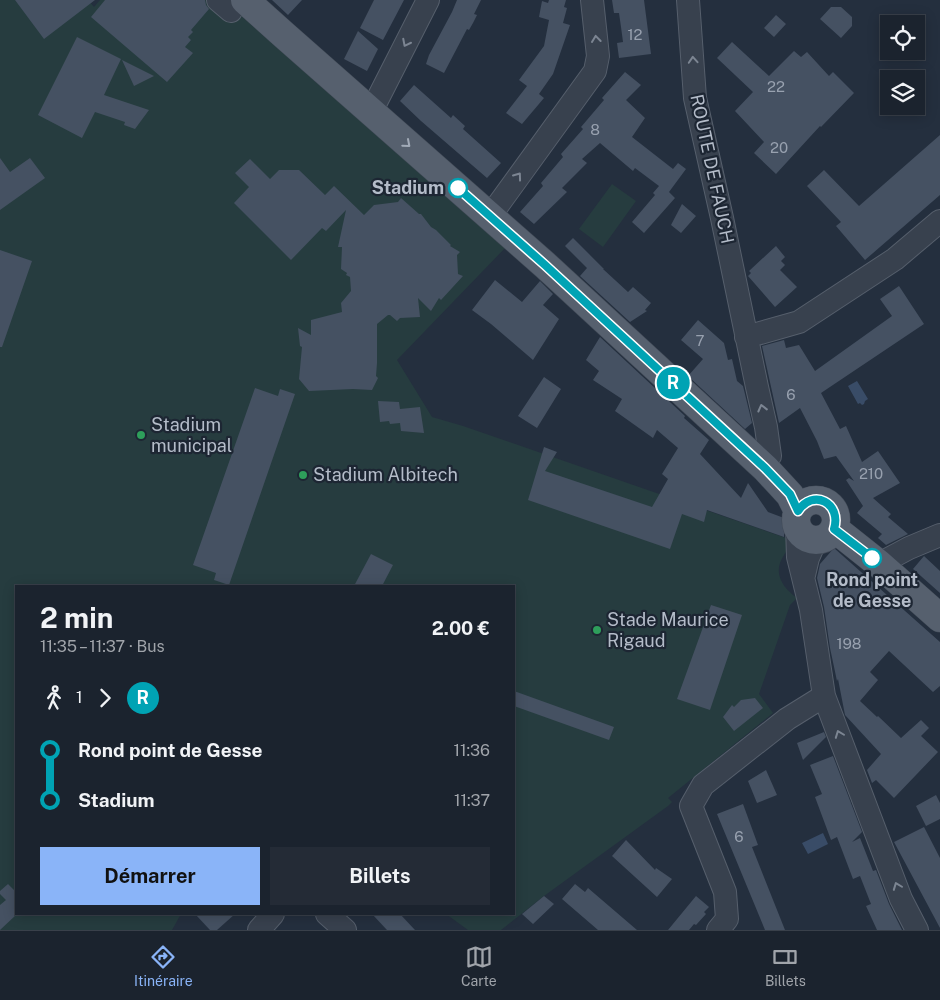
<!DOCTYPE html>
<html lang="fr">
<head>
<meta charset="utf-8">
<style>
	body { margin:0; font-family:"Public Sans",sans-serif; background:#242b36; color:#f1f3f6; height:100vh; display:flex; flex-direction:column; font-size:19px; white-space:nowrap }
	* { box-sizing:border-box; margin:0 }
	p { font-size:16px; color:#a0a4aa }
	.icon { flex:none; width:28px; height:28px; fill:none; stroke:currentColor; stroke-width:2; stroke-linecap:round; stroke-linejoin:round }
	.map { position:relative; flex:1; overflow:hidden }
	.details { position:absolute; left:15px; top:585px; width:500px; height:330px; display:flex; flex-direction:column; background:#1b232e; border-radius:0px; box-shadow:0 2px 12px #0003,0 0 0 1px #39404a }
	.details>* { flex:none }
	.badge { padding:0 10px; border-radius:16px; font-size:18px; line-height:32px }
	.buttons { position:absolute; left:880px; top:15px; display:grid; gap:10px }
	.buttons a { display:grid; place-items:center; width:45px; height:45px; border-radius:0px; background:#1b232e; box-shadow:0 2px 12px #0003,0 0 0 1px #39404a; font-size:25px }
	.map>.badge { position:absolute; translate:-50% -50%; box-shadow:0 0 0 2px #fff }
	.legs { display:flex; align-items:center; gap:8px; height:55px; padding:0 25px; font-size:16px }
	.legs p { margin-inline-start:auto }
	.headline { display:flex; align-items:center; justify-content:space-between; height:85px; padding:0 25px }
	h1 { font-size:28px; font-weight:700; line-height:38px }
	.action { display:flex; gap:10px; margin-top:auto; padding:10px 25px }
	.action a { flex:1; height:58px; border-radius:0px; background:#8ab4f8; color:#111; font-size:20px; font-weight:700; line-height:58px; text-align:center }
	.action a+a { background:#242b36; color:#f1f3f6 }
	ul { padding:0 25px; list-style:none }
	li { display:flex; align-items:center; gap:18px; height:50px; font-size:19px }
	li i { display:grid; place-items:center; width:8px; height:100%; margin:0 6px; background:currentColor }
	li i::after { content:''; width:12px; height:12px; margin:-6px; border:4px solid; border-radius:50%; background:#1b232e }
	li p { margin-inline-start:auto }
	li:first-child i { background:linear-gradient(#0000 50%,currentColor 0) }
	li:last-child i { background:linear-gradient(currentColor 50%,#0000 0) }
	.menu { display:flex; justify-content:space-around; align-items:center; height:70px; border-top:1px solid #39404a; background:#1b232e; font-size:14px; color:#a0a4aa }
	.menu a { display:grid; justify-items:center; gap:2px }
	.menu .on { color:#8ab4f8 }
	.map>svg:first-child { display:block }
	.green { fill:#263c3f }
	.water { fill:#394c67 }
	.building { fill:#455162 }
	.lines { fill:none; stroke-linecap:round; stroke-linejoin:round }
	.minor-casing { stroke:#565f6c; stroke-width:24 }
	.major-casing { stroke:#414a57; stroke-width:29 }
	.minor { stroke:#38414e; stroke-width:22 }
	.major { stroke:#56606e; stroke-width:28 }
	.oneway { stroke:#7c8592 }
	.oneway2 { stroke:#a1aab7 }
	.line-1-casing { stroke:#fff; stroke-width:11 }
	.line-1 { stroke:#00a3b4; stroke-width:8 }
	.stop-1-dot { fill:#fff; stroke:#00a3b4; stroke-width:2.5 }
	.leisure-dot { fill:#2e9e5b; stroke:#1d2633; stroke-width:2 }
	.labels { text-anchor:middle; stroke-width:4.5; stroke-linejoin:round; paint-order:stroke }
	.number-label { font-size:15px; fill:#98a1af }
	.street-label { font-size:18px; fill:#b4bcc9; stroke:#1d2633 }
	.stop-label { font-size:18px; font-weight:bold; fill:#b4bcc9; stroke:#1d2633; text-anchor:end }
	.poi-label { font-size:18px; fill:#b4bcc9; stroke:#1d2633; text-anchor:start }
</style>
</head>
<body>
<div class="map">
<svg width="940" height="930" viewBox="0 0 940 930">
	<rect width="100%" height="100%" fill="#242f3e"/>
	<path class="green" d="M 0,0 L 88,0 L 94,7 L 100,0 L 223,0 L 506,247 L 397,360 L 432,417 L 463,426 L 789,539 L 790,545 C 787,551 782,557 780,563 C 775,578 786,590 797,598 L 790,605 L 759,694 L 773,713 L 668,798 L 672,802 L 668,806 L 544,896 L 501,930 L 468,930 L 446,914 L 514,914 L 514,586 L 16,586 L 16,914 L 181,914 L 172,930 L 0,930 Z
		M 612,184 L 636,201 L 603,247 L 579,229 Z"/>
	<path class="water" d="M 857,381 L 868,399 L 865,401 L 864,404 L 862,405 L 860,403 L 858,404 L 848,386 Z
		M 823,833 L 828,844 L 808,854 L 802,843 Z"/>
	<path class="building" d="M 15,0 L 95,0 L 44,39 Z
		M 105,0 L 205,0 L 206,5 L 209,9 L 191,30 L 193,32 L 188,37 L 191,40 L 185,47 L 193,53 L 167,82 L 91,17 Z
		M 272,0 L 302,0 L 288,15 Z
		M 374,0 L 404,0 L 383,40 L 360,28 Z
		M 457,0 L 481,0 L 474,14 L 477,15 L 473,23 L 469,30 L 467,29 L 444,73 L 426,64 L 429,55 L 452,12 Z
		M 549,0 L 566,0 L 564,7 L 567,8 L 563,23 L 570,25 L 553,74 L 539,94 L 544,98 L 522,124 L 506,113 L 527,86 L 519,80 L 544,46 L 549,20 L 539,17 L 542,1 L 548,3 Z
		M 612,0 L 644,0 L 651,54 L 619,58 L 617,43 L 623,42 L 621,27 L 619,13 L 614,13 Z
		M 831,7 L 841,7 L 852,17 L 852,26 L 841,38 L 820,19 Z
		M 776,15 L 786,24 L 774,37 L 764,28 Z
		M 358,31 L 378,49 L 367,71 L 344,59 Z
		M 77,37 L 121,59 L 104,95 L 149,110 L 135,129 L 124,125 L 125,122 L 95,112 L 82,138 L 38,115 Z
		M 732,42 L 769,76 L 794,51 L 801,57 L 807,52 L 829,76 L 833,72 L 854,93 L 821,127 L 820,126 L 776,174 L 754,153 L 764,142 L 735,111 L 753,92 L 717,58 Z
		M 122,60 L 154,76 L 134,86 Z
		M 625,72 L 641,85 L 626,100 L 645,118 L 632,137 L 673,169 L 678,163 L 686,169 L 669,192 L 675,198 L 644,233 L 632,222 L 655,195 L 653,193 L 659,186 L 635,168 L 633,171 L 600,143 L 582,159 L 587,163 L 562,188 L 567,192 L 534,224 L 520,212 L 543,186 L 541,183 L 563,157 L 561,154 L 583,129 L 581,127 L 604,100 L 602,98 Z
		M 414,85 L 451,118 L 453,115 L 465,126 L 463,129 L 501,163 L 487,178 L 421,121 L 400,101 Z
		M 940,135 L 940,195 L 865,260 L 836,226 L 841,222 L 807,186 L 824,170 L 859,206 Z
		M 0,158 L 10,172 L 30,158 L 45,178 L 0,210 Z
		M 250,159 L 270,179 L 279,170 L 299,170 L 325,195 L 334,186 L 364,215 L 374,205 L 398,202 L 401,198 L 419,214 L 421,214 L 431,227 L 436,230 L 451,245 L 450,246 L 460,252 L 457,255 L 458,274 L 463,276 L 441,300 L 439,298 L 431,311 L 418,298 L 420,317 L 400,318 L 397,321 L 390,315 L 388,315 L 377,324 L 377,363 L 376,376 L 378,378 L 372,390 L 353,389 L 309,391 L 299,379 L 302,347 L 300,346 L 298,328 L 311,335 L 311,320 L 342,312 L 341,303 L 351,291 L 350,277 L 346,275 L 347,273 L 341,269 L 342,247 L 338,247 L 346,210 L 326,231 L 322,228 L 291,260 L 234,203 L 249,187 L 235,173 Z
		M 682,204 L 696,216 L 681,233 L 671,225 Z
		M 573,238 L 604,269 L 603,269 L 628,292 L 633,287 L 651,303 L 645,310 L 647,311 L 630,322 L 580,276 L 587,268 L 565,246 Z
		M 776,246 L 785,257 L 781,261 L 785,265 L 780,270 L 797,287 L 775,307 L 748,276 L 751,273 L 749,271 Z
		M 0,250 L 32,261 L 2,347 L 0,347 Z
		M 495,280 L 522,302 L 540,281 L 553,294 L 543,305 L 559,319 L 533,360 L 491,324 L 472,310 Z
		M 899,286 L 924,324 L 821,393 L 840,429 L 846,426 L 862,462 L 878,451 L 900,483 L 873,498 L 891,514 L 888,517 L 908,534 L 886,545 L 878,538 L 882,534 L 857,513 L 863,506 L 846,480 L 849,478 L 854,481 L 836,456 L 824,459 L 817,441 L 800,408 L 779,423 L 762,346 L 784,340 L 786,348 L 799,345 L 815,371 L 892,316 L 880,299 Z
		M 698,320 L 724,343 L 728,360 L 732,359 L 737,381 L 743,386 L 752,423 L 745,429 L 688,376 L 703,359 L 681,340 Z
		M 600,337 L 685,416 L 684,418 L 709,440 L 700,454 L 741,498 L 748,483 L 768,512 L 784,518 L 786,520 L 784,526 L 784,537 L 707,510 L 704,522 L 682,514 L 670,549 L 528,500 L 544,447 L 557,452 L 545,471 L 652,507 L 668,479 L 662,474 L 678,448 L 657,430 L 653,438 L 615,411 L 622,399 L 593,380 L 599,371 L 586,360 Z
		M 544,377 L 561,389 L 537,428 L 518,416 Z
		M 255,388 L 278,396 L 280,389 L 295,394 L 229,585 L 214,580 L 216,573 L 193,565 Z
		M 378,401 L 399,402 L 400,409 L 420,407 L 424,433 L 401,431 L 400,423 L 390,424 L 389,421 L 380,422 Z
		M 834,548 L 940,642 L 940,686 L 933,692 L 889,651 L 870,672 L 878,680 L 860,701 L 877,717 L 878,716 L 901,738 L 921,720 L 929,728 L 921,736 L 938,752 L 894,798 L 876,780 L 872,783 L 867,770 L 881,754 L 845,715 L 838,679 L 837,681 L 830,648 L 824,607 L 817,578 L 820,564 Z
		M 371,554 L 393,565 L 382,586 L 354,586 Z
		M 924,556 L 940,571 L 940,593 L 913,569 Z
		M 711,605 L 742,615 L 710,710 L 677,699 Z
		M 514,691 L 614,727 L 609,740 L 514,706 Z
		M 755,698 L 763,708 L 734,731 L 723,717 L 732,705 L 734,707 L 741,700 Z
		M 824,732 L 826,737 L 803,760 L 797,743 Z
		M 833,756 L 862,832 L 852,842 L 860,838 L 873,871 L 876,870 L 889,904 L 902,930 L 877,930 L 866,906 L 871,904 L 860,876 L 853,879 L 837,837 L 831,840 L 815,797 L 822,794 L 810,765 Z
		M 766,770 L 777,795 L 757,803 L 748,781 Z
		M 936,795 L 940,803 L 940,819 L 926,826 L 916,806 Z
		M 743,804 L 758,845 L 752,847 L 785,930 L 765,930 L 717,814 Z
		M 924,827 L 940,858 L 940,928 L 894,842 Z
		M 626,840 L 655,870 L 656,868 L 672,879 L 657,897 L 612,856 Z
		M 8,884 L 15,891 L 16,890 L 16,915 L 0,930 L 0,905 L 6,900 L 0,894 L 0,891 Z
		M 575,884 L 585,892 L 588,888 L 637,930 L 598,930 L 562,899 Z
		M 544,896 L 554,904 L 533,924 L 522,914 Z
		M 696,896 L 709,907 L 704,912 L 706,914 L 696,925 L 694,924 L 689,930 L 668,930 Z
		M 195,914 L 235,914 L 217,930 L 210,930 Z
		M 372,914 L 400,914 L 415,930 L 387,930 Z"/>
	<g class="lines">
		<defs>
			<path id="minor" d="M 218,0 L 231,11
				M 688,0 L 695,98 L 722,218 L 757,387 L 766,427 L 770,456
				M 371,112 L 428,0
				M 490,216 L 595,71 L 598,56 L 592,0
				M 746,337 L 799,322 L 895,259 L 940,221
				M 797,526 L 798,557 L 811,610 L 824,696 L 901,899 L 917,930
				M 879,564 L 909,548 L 940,535
				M 804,575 L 808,558 L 816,540
				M 327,914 L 345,930
				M 259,930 L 273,914
				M 718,930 L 727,919 L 725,892 L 691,806 L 703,785 L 787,719 L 824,696"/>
			<path id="major" d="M 245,0 L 284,35 L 545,265 L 765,468 L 790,495 L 798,511
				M796 520a20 20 0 1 1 40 0a20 20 0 1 1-40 0Z
				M 835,529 L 879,564 L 940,618"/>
		</defs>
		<use href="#minor" class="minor-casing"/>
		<use href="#major" class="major-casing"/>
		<use href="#minor" class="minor"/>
		<use href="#major" class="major"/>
	</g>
	<defs><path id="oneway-chevron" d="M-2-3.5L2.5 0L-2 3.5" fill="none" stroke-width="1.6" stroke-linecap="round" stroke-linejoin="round" transform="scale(1.25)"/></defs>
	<g class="oneway">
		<use href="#oneway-chevron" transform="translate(596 39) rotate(-97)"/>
		<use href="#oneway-chevron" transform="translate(406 43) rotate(117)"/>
		<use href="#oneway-chevron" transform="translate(693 60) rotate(-94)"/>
		<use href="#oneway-chevron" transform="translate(518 176) rotate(-54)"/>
		<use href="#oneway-chevron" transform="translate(762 408) rotate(-104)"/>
		<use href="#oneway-chevron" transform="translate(839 734) rotate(-111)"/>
		<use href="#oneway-chevron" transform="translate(897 886) rotate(-111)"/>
	</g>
	<use class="oneway2" href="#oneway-chevron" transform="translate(407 144) rotate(41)"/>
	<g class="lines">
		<defs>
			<path id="line-1" d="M 458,188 L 545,265 L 765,468 L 790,494 L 798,511 C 813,488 842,503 834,529 L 872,558"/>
		</defs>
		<use href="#line-1" class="line-1-casing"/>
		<use href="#line-1" class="line-1"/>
	</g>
	<g class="stop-1-dot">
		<circle cx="458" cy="188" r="9"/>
		<circle cx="872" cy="558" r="9"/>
	</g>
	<g class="leisure-dot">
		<circle cx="141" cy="435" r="5"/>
		<circle cx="303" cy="475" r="5"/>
		<circle cx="597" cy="630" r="5"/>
	</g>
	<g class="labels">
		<g class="number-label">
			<text x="635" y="40">12</text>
			<text x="776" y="92">22</text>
			<text x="595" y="135">8</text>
			<text x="779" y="153">20</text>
			<text x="700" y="346">7</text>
			<text x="791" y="400">6</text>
			<text x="871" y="479">210</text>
			<text x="849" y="649">198</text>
			<text x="739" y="842">6</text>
		</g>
		<g class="street-label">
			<text transform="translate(712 169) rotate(78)" y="6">ROUTE DE FAUCH</text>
		</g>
		<g class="stop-label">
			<text x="444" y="194">Stadium</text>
			<text x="872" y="586" text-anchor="middle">Rond point<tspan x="872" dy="21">de Gesse</tspan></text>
		</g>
		<g class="poi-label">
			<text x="151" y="431">Stadium<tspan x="151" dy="21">municipal</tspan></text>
			<text x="313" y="481">Stadium Albitech</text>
			<text x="607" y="626">Stade Maurice<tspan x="607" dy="21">Rigaud</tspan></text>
		</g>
	</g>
</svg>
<div class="buttons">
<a><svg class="icon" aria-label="locate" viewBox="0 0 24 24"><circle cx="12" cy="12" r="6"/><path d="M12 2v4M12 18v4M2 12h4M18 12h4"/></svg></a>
<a><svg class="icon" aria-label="layers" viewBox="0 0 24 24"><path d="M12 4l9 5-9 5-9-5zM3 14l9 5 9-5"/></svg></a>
</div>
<b class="badge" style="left:673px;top:383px;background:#00a3b4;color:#fff">R</b>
<section class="details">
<div class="headline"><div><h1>2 min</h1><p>11:35 – 11:37 · Bus</p></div><b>2.00 €</b></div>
<div class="legs"><svg class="icon" aria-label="walk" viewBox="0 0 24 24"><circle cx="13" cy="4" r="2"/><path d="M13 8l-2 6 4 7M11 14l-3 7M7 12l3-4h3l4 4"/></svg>1<svg class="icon" aria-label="forward" viewBox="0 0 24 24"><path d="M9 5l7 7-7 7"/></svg><b class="badge" style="background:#00a3b4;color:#fff">R</b></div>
<ul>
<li><i style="color:#00a3b4"></i><b>Rond point de Gesse</b><p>11:36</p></li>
<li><i style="color:#00a3b4"></i><b>Stadium</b><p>11:37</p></li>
</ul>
<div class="action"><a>Démarrer</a><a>Billets</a></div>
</section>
</div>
<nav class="menu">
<a class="on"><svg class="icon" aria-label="directions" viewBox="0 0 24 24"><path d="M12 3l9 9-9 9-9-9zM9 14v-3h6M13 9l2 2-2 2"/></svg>Itinéraire</a>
<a><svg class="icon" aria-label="map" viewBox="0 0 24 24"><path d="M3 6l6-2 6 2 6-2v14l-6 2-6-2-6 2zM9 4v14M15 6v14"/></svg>Carte</a>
<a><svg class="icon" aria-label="tickets" viewBox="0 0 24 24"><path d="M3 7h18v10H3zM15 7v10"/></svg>Billets</a>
</nav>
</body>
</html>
